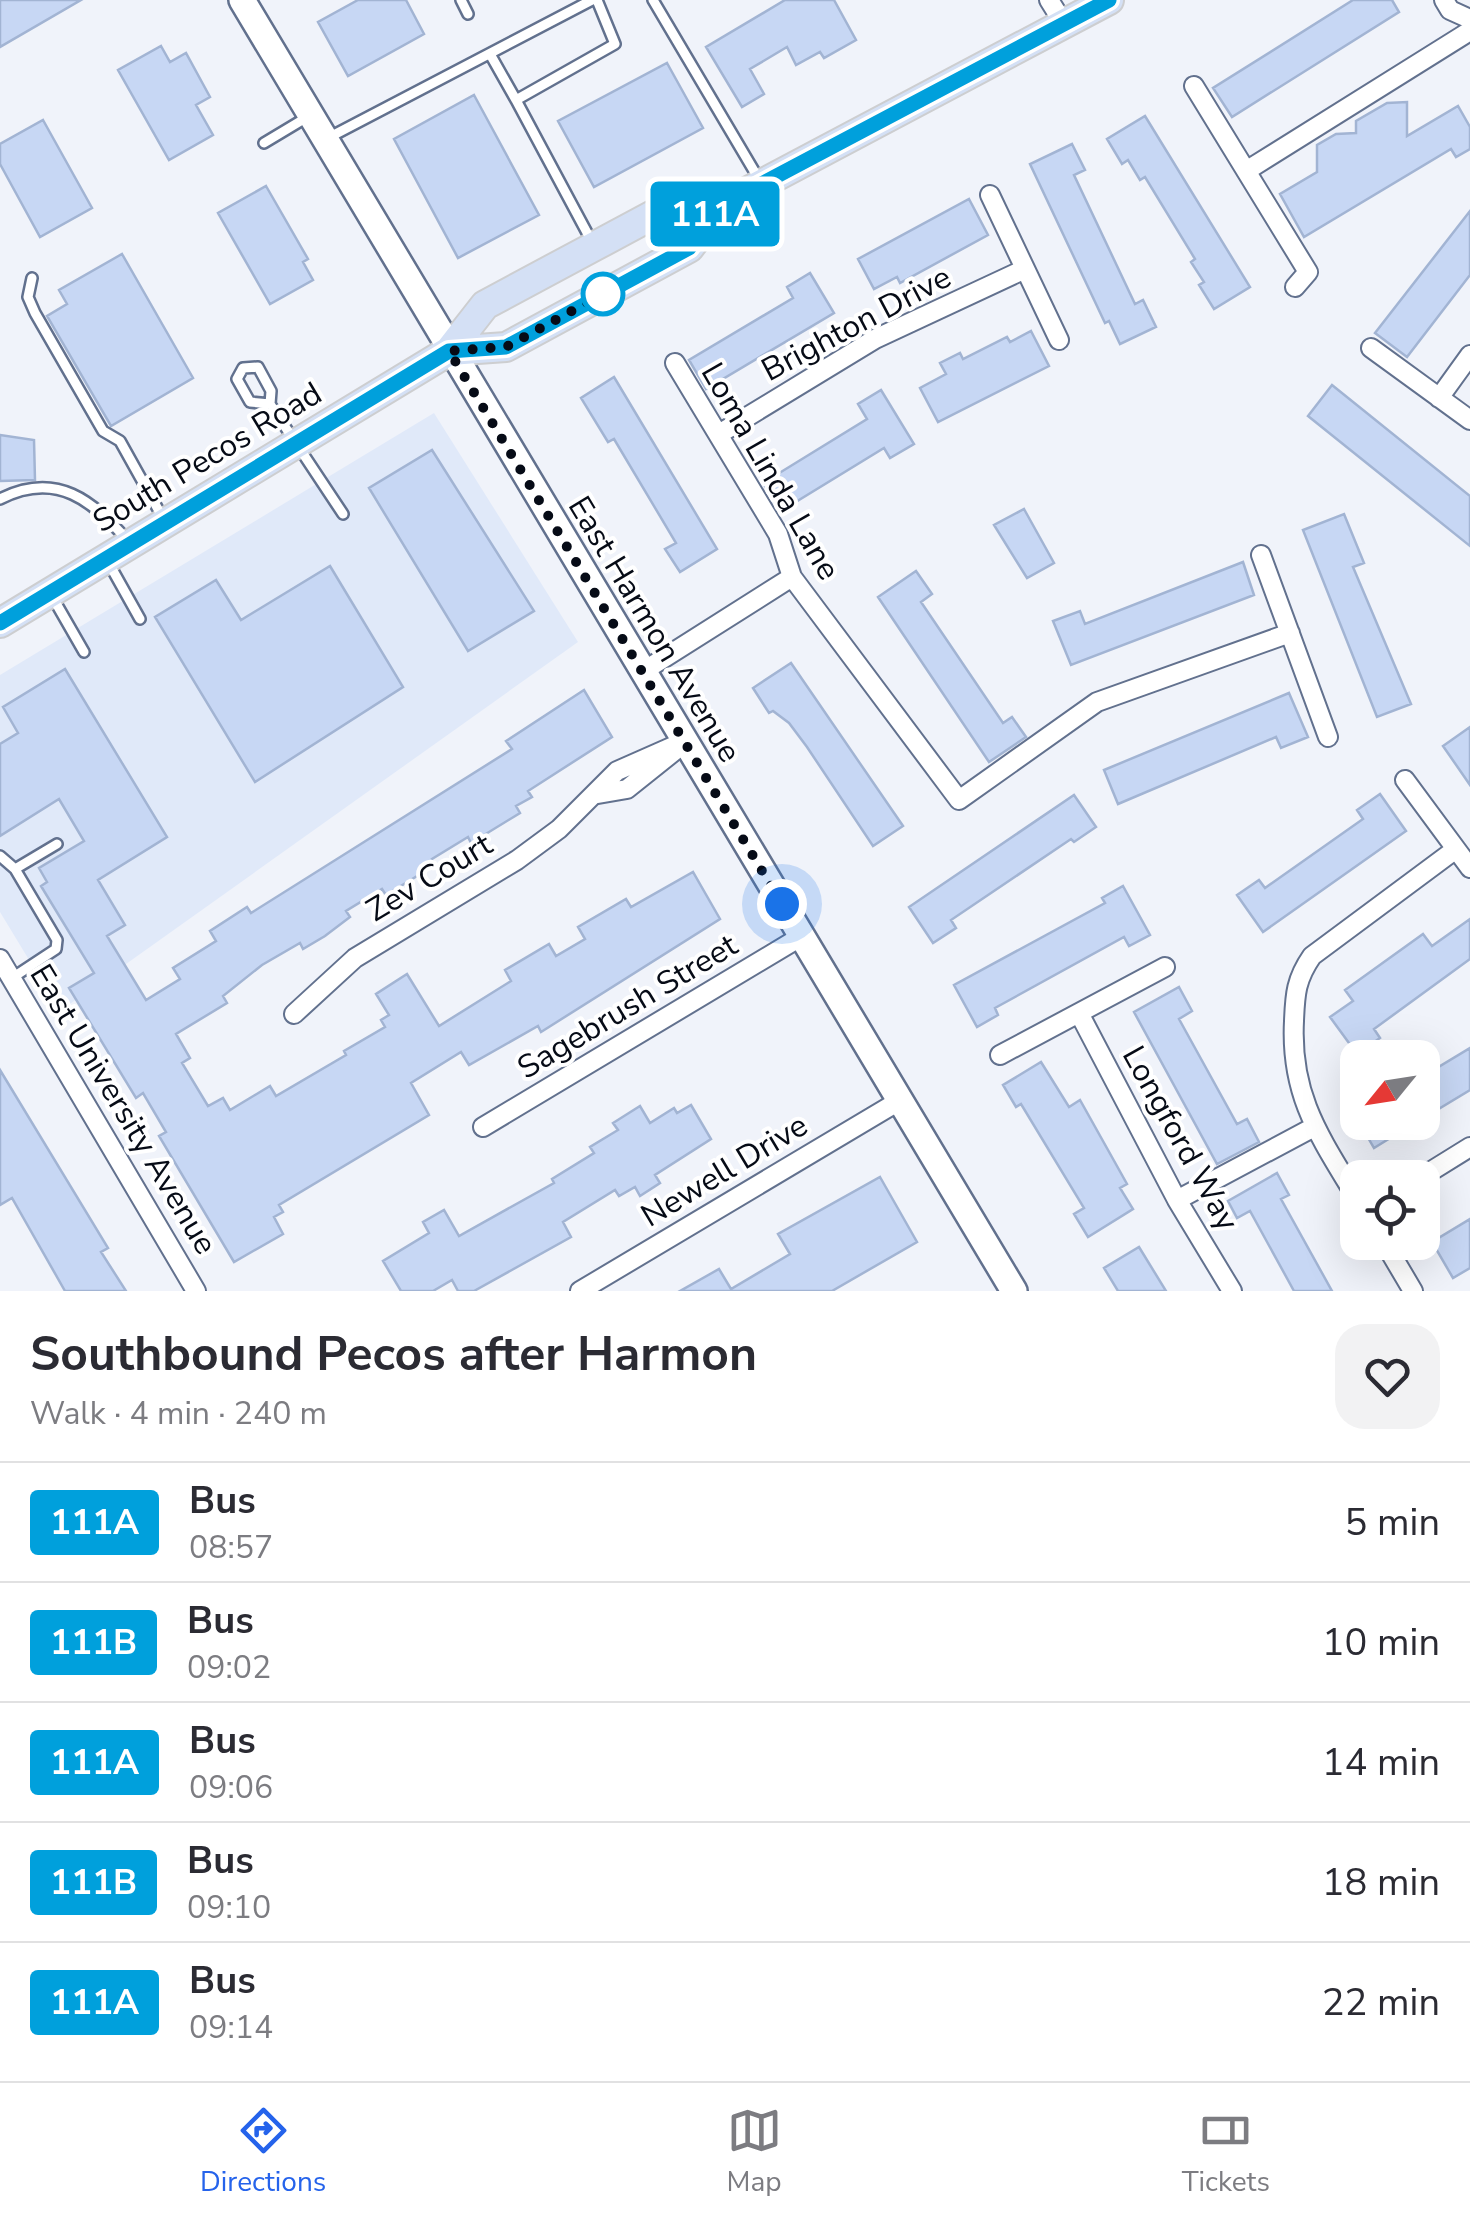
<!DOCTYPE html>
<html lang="en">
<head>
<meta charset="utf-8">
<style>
	body { margin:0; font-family:"Nunito Sans",sans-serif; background:#f2f2f3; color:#2b2b33; height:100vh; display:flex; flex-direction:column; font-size:38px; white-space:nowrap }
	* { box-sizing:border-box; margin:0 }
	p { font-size:32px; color:#7c7c81 }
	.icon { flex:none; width:55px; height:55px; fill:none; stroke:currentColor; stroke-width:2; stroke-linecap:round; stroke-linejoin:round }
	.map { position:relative; height:1291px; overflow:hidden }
	.panel { display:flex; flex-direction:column; background:#fff; flex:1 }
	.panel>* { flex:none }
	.badge { padding:0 20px; border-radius:8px; font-size:35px; line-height:65px }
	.needle { width:65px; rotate:240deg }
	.fabs { position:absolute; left:1340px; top:1040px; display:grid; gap:20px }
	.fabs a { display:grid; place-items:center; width:100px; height:100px; border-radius:20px; background:#fff; box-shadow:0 10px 40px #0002; font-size:50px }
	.you { position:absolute; width:50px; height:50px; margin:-25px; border:8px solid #fff; border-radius:50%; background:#1a73e8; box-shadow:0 0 0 15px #1a73e833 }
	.map>.badge { position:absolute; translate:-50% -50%; box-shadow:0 0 0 5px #fff }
	.round { display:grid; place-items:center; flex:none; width:105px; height:105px; border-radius:30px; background:#f2f2f3 }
	.headline { display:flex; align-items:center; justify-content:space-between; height:170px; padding:0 30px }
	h1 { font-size:48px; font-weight:700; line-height:75px }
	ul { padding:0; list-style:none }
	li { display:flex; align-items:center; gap:30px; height:120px; padding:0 30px; border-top:2px solid #e1e1e2 }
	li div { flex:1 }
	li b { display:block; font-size:38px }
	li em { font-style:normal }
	li .badge { min-width:110px; font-weight:700; text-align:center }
	.menu { display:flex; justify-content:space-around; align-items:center; height:140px; border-top:2px solid #e1e1e2; background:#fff; font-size:28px; color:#7c7c81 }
	.menu a { display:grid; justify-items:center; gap:5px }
	.menu .on { color:#2563eb }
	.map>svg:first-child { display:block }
	.built { fill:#e0e9f9 }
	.building { fill:#c7d7f4; stroke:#a2b4d3; stroke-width:2.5 }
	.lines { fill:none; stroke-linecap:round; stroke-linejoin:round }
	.service-casing { stroke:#62718e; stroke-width:14 }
	.minor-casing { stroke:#62718e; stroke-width:22 }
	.secondary-casing { stroke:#62718e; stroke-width:30 }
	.primary-casing { stroke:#cdced0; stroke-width:32 }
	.service { stroke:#fff; stroke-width:9 }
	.minor { stroke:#fff; stroke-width:18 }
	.secondary { stroke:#fff; stroke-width:25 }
	.primary { stroke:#d4e0f5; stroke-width:28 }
	.line-casing { stroke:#fff; stroke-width:22 }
	.line { stroke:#00a0dc; stroke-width:15 }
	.walk { stroke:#060b16; stroke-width:10; stroke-dasharray:0 18 }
	.stop-dot { fill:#fff; stroke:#00a0dc; stroke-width:5 }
	.labels { text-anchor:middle; stroke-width:8; stroke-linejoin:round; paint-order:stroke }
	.street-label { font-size:32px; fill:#060b16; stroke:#fff }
</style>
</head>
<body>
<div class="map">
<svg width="1470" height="1291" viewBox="0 0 1470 1291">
	<rect width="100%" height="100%" fill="#f0f3fa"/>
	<path class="built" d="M 434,413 L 578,642 L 60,1011 L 0,912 L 0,675 Z"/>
	<path class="building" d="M 0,0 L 81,0 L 0,47 Z
		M 358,0 L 406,0 L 424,34 L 348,76 L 318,22 Z
		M 785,0 L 834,0 L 856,40 L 824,58 L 820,52 L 796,65 L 787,47 L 750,69 L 764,94 L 742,107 L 706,47 Z
		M 1353,0 L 1392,0 L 1399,12 L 1232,117 L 1213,88 Z
		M 161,46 L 170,62 L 186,53 L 210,97 L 196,105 L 213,135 L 169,160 L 118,70 Z
		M 667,63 L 703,128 L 594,187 L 558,121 Z
		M 474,95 L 539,215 L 458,258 L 394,139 Z
		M 1407,102 L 1407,136 L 1458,106 L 1470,127 L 1470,149 L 1456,157 L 1451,149 L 1304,237 L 1280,194 L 1317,172 L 1317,145 L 1336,134 L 1356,133 L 1356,121 L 1387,103 Z
		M 1145,116 L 1250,287 L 1214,309 L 1199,285 L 1204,282 L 1191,262 L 1195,259 L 1145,177 L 1140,180 L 1128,160 L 1122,164 L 1107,139 Z
		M 43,120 L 92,208 L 40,237 L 0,164 L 0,144 Z
		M 1072,144 L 1085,170 L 1074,175 L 1135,304 L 1143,300 L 1156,327 L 1120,344 L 1109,321 L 1105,323 L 1030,164 Z
		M 266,186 L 308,259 L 303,262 L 313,280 L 270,304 L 218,213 Z
		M 969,199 L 988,235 L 900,283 L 897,277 L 874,289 L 858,259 Z
		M 1470,211 L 1470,275 L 1407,357 L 1375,333 Z
		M 122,254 L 193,378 L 111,426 L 47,316 L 67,304 L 59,290 Z
		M 810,273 L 834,313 L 706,389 L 689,360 L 793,298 L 787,287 Z
		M 1031,331 L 1049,366 L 938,422 L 920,388 L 946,374 L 940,363 L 960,353 L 963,359 L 1007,337 L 1010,342 Z
		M 614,377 L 717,549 L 680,572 L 665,549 L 676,543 L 614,439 L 608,442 L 581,398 Z
		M 1332,385 L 1470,496 L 1470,546 L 1308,416 Z
		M 881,390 L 914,444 L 890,458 L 884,448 L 781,511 L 763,483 L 867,419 L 858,404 Z
		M 0,435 L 34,440 L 35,480 L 0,481 Z
		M 432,450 L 534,611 L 468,651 L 369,488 Z
		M 1024,509 L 1054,563 L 1027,578 L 994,525 Z
		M 1344,514 L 1364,563 L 1353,567 L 1411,704 L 1377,717 L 1303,530 Z
		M 1243,562 L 1254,595 L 1071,665 L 1053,621 L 1080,611 L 1085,624 Z
		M 330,566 L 403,687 L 255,782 L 155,617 L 216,580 L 241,620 Z
		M 916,571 L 932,594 L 921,602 L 1003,723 L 1012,717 L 1026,737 L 989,762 L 878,597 Z
		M 791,663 L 903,826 L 873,846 L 807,747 L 789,723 L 773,711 L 769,713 L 753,688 Z
		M 65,669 L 167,837 L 98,880 L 125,925 L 107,936 L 146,1000 L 180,979 L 173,968 L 216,941 L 210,931 L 247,907 L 251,913 L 512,749 L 506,741 L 584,690 L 612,737 L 528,791 L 532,797 L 516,806 L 520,813 L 471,843 L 468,837 L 432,859 L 435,865 L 386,895 L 382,889 L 346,911 L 350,917 L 325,936 L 303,949 L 300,943 L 262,965 L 223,996 L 227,1003 L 176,1034 L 190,1058 L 182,1063 L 208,1106 L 223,1098 L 230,1110 L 270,1086 L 276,1096 L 346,1055 L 344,1051 L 385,1027 L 381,1020 L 389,1015 L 376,994 L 407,974 L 439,1026 L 511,981 L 505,970 L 549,944 L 556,956 L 585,939 L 578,927 L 626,899 L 631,907 L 693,872 L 720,919 L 541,1032 L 538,1026 L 469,1065 L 461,1052 L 411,1083 L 429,1115 L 279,1205 L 283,1212 L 274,1217 L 283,1234 L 234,1262 L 159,1136 L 166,1132 L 143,1093 L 136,1098 L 69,988 L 94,973 L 41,886 L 47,882 L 39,868 L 84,841 L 59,799 L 0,836 L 0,744 L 18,733 L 3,707 Z
		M 1289,693 L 1308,737 L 1281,748 L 1276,737 L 1118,804 L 1104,770 Z
		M 1470,727 L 1470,785 L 1443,746 Z
		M 1380,794 L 1406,831 L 1263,932 L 1237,895 L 1259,880 L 1265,888 L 1363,819 L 1357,810 Z
		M 1074,795 L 1096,827 L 1074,842 L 1071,839 L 951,920 L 956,928 L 933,943 L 909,907 Z
		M 1123,886 L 1150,935 L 1129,946 L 1124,937 L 995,1008 L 998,1015 L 977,1027 L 954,985 L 1105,903 L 1102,898 Z
		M 1470,919 L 1470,959 L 1374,1029 L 1380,1038 L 1357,1054 L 1330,1017 L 1353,1001 L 1345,990 L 1423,934 L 1432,946 Z
		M 1179,987 L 1192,1011 L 1179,1019 L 1237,1124 L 1247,1119 L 1259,1142 L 1217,1164 L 1134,1012 Z
		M 1470,1048 L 1470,1090 L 1422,1119 L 1422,1077 Z
		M 1041,1062 L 1069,1107 L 1080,1100 L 1127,1184 L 1120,1188 L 1133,1209 L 1088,1237 L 1074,1214 L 1084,1208 L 1021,1104 L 1016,1107 L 1003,1085 Z
		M 0,1070 L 108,1248 L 101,1252 L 126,1291 L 65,1291 L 12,1198 L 0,1205 Z
		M 691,1105 L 711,1139 L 655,1175 L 660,1183 L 640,1196 L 635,1187 L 619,1196 L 615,1190 L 563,1222 L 571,1237 L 474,1291 L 458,1291 L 452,1280 L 433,1291 L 401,1291 L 383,1261 L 429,1233 L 423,1222 L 444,1210 L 459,1236 L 554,1183 L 552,1179 L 594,1153 L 590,1147 L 618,1130 L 613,1123 L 640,1106 L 650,1123 L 674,1108 L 677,1113 Z
		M 1359,1122 L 1416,1122 L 1374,1148 Z
		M 1277,1173 L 1289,1195 L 1281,1199 L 1332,1291 L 1294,1291 L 1250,1211 L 1237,1218 L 1228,1201 Z
		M 880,1177 L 917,1242 L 832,1291 L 680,1291 L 719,1269 L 731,1289 L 790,1254 L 778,1234 Z
		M 1470,1219 L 1470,1268 L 1453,1278 L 1432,1242 Z
		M 1139,1247 L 1166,1291 L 1118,1291 L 1104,1268 Z"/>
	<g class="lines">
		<defs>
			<path id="service" d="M 461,0 L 468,14
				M 653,0 L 760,181
				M 490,54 L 516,100
				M 326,139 L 592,0
				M 264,143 L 309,116
				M 592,242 L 516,100 L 615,44 L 597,0
				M 32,278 L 28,297 L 35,313 L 103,431 L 120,441 L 164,520
				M 270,404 L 250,402 L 237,379 L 243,368 L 258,367 L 271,391 L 270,404 L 343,514
				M 0,499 C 57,470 93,501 129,542
				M 107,560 L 140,619
				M 53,598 L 84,652
				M 0,856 L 15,869 L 57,940 L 56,949 L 12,978
				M 15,869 L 57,844"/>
			<path id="minor" d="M 1049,0 L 1064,24
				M 1444,0 L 1450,10 L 1470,19
				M 1194,86 L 1308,272 L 1295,287
				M 1246,171 L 1470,31
				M 990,195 L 1059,340
				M 1371,348 L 1470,420
				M 675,363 L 778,534 L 792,577 L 959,800 L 1097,702 L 1290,633
				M 1439,398 L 1470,355
				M 719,434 L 875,339 L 1025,269
				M 1261,555 L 1328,737
				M 642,672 L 792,577
				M 1405,780 L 1470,868
				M 598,794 L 627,789 L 677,749
				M 0,959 L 196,1291
				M 1079,1013 L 1177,1200 L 1232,1291
				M 294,1014 L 355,958 L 517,860 L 559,829 L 617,771 L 685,741
				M 1000,1055 L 1165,967
				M 483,1127 L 802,936
				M 1420,1178 L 1470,1147
				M 1177,1200 L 1314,1127
				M 1358,1200 C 1320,1137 1290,1096 1294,1021 C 1295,994 1296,979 1312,956 L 1456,849
				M 1384,1242 L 1413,1291
				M 580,1291 L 899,1101"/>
			<path id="secondary" d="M 242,0 L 1014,1291"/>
			<path id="primary" d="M 449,351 L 506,347 L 689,248 L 722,205
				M 0,623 L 449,351 L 485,305 L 595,246 L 664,209 L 722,205 L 1109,0"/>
		</defs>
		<use href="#service" class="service-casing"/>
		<use href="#minor" class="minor-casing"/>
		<use href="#secondary" class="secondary-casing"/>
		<use href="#primary" class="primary-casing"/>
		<use href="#service" class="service"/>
		<use href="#minor" class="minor"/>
		<use href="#secondary" class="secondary"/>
		<use href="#primary" class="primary"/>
	</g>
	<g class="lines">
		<defs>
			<path id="line" d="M 0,623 L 449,351 L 506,347 L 689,248 L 722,205 L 1109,0"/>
		</defs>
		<use href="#line" class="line-casing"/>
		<use href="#line" class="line"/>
		<path class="walk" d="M 603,294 L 506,347 L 449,351 L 782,904"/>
	</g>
	<circle class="stop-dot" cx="603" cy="294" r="20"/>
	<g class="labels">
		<g class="street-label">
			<text transform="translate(856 323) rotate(-28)" y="11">Brighton Drive</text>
			<text transform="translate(207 457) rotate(-31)" y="11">South Pecos Road</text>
			<text transform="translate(771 471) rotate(60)" y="11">Loma Linda Lane</text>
			<text transform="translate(655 629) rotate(59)" y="11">East Harmon Avenue</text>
			<text transform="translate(429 877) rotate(-31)" y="11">Zev Court</text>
			<text transform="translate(627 1006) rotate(-31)" y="11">Sagebrush Street</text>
			<text transform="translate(124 1109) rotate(59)" y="11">East University Avenue</text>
			<text transform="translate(1181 1138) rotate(61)" y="11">Longford Way</text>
			<text transform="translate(724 1170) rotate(-31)" y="11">Newell Drive</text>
		</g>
	</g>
</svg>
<div class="fabs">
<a><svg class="needle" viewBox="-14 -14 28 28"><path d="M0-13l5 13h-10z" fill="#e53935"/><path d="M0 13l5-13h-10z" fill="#7c7c81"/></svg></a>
<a><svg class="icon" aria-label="locate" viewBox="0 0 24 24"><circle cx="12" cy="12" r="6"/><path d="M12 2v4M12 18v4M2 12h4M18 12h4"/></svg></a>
</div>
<div class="you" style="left:782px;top:904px"></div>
<b class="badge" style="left:715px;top:214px;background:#00a0dc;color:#fff">111A</b>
</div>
<section class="panel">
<div class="headline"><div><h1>Southbound Pecos after Harmon</h1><p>Walk · 4 min · 240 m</p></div><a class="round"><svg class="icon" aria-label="heart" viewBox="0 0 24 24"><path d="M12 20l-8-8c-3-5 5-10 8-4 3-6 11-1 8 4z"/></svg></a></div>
<ul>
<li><span class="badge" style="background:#00a0dc;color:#fff">111A</span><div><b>Bus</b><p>08:57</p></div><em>5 min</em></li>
<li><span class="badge" style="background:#00a0dc;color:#fff">111B</span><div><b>Bus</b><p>09:02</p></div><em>10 min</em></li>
<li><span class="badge" style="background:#00a0dc;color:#fff">111A</span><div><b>Bus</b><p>09:06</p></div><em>14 min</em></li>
<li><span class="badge" style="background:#00a0dc;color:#fff">111B</span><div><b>Bus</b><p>09:10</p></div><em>18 min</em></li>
<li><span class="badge" style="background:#00a0dc;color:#fff">111A</span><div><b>Bus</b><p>09:14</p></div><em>22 min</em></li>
</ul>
</section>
<nav class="menu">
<a class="on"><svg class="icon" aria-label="directions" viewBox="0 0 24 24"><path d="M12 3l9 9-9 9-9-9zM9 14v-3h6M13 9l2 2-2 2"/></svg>Directions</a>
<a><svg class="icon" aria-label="map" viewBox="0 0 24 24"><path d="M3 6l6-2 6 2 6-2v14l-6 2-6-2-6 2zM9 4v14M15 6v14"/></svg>Map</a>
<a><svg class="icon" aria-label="tickets" viewBox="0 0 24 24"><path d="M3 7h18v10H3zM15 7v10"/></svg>Tickets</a>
</nav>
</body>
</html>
